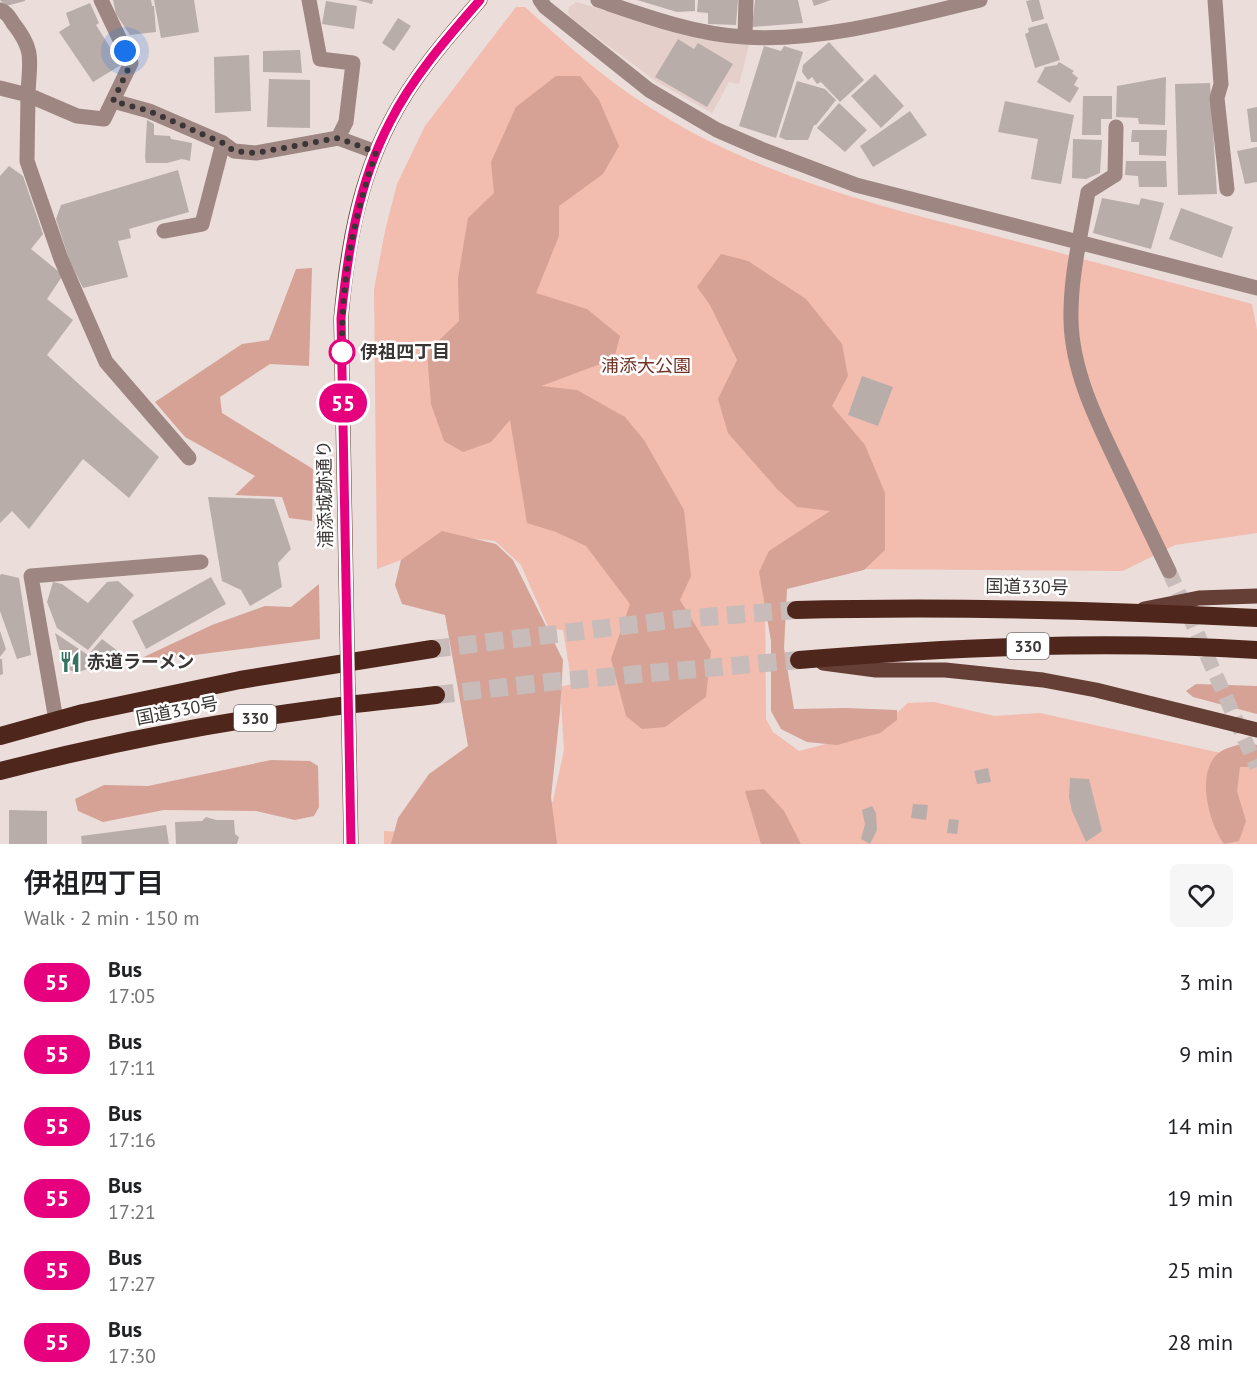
<!DOCTYPE html>
<html lang="en">
<head>
<meta charset="utf-8">
<style>
	body { margin:0; font-family:"PT Sans","Noto Sans JP",sans-serif; background:#f6f6f6; color:#202124; height:100vh; display:flex; flex-direction:column; font-size:22px; white-space:nowrap }
	* { box-sizing:border-box; margin:0 }
	p { font-size:20px; color:#757577 }
	.icon { flex:none; width:33px; height:33px; fill:none; stroke:currentColor; stroke-width:2; stroke-linecap:round; stroke-linejoin:round }
	.map { position:relative; height:844px; overflow:hidden }
	.sheet { display:flex; flex-direction:column; background:#fff; flex:1 }
	.sheet>* { flex:none }
	.badge { padding:0 12px; border-radius:20px; font-size:21px; line-height:39px }
	.you { position:absolute; width:30px; height:30px; margin:-15px; border:4px solid #fff; border-radius:50%; background:#1a73e8; box-shadow:0 0 0 9px #1a73e833 }
	.map>.badge { position:absolute; translate:-50% -50%; box-shadow:0 0 0 3px #fff }
	.round { display:grid; place-items:center; flex:none; width:63px; height:63px; border-radius:9px; background:#f6f6f6 }
	.overview { display:flex; align-items:center; justify-content:space-between; height:102px; padding:0 24px }
	h1 { font-size:28px; font-weight:600; line-height:45px }
	ul { padding:0; list-style:none }
	li { display:flex; align-items:center; gap:18px; height:72px; padding:0 24px }
	li div { flex:1 }
	li b { display:block; font-size:22px }
	li em { font-style:normal }
	li .badge { min-width:66px; font-weight:700; text-align:center }
	.map>svg:first-child { display:block }
	.built { fill:#e4cfca }
	.green { fill:#f2bcaf }
	.forest { fill:#d6a295 }
	.building { fill:#b9adaa }
	.lines { fill:none; stroke-linecap:round; stroke-linejoin:round }
	.minor-tunnel { stroke:#c7bcb9; stroke-width:15; stroke-dasharray:15 8; stroke-linecap:butt }
	.highway-tunnel { stroke:#c7bcb9; stroke-width:18; stroke-dasharray:18 9; stroke-linecap:butt }
	.minor { stroke:#9e8782; stroke-width:15 }
	.major { stroke:#653f36; stroke-width:15 }
	.highway { stroke:#4f261c; stroke-width:18 }
	.line-casing { stroke:#fff; stroke-width:14 }
	.line { stroke:#e6007e; stroke-width:9 }
	.walk { stroke:#3b3635; stroke-width:6; stroke-dasharray:0 10.8 }
	.stop-dot { fill:#fff; stroke:#e6007e; stroke-width:3 }
	.labels { text-anchor:middle; stroke-width:5; stroke-linejoin:round; paint-order:stroke }
	.shield { fill:#fff; stroke:#767272; stroke-width:1.5 }
	.shield-label { font-size:16px; font-weight:bold; fill:#3b3635 }
	.stop-label { font-size:18px; font-weight:bold; fill:#3b3635; stroke:#fff; text-anchor:start }
	.park-label { font-size:18px; fill:#733223; stroke:#fff }
	.street-label { font-size:18px; fill:#3b3635; stroke:#fff }
	.poi-label { font-size:18px; font-weight:bold; fill:#3b3635; stroke:#fff; text-anchor:start }
</style>
</head>
<body>
<div class="map">
<svg width="1257" height="844" viewBox="0 0 1257 844">
	<rect width="100%" height="100%" fill="#eaddda"/>
	<path class="built" d="M 576,2 L 677,31 L 749,45 L 739,84 L 729,82 L 712,113 L 657,82 L 571,18 L 568,13 L 569,7 Z"/>
	<path class="green" d="M 516,7 L 525,7 C 564,42 604,79 649,107 C 753,174 874,205 992,235 C 1079,258 1166,281 1252,304 L 1257,330 L 1257,533 L 1175,545 L 1123,571 L 861,569 L 765,587 L 766,719 L 773,732 L 799,751 L 877,731 L 908,703 L 934,702 L 994,716 L 1040,713 L 1239,757 L 1257,767 L 1257,844 L 384,844 L 384,831 L 487,837 L 537,830 L 553,801 L 564,750 L 560,687 L 572,684 L 563,630 L 549,629 L 521,565 L 495,541 L 462,537 L 377,569 L 374,289 L 385,231 L 397,184 L 425,126 Z"/>
	<path class="forest" d="M 556,76 L 580,76 L 599,100 L 619,146 L 603,174 L 559,206 L 559,236 L 536,293 L 587,309 L 620,336 L 614,359 L 541,386 L 577,390 L 625,417 L 644,440 L 684,510 L 691,576 L 680,600 L 711,651 L 706,697 L 665,727 L 642,729 L 626,716 L 611,659 L 630,604 L 586,546 L 556,532 L 527,523 L 510,420 L 491,442 L 463,452 L 444,441 L 431,404 L 427,352 L 459,321 L 458,278 L 468,218 L 494,193 L 491,162 L 516,107 Z
		M 721,254 L 748,261 L 806,299 L 842,344 L 848,376 L 832,406 L 865,445 L 885,493 L 885,550 L 864,570 L 787,589 L 784,648 L 794,709 L 845,708 L 897,710 L 897,720 L 880,733 L 837,745 L 807,742 L 781,729 L 771,711 L 771,641 L 759,572 L 769,551 L 830,511 L 797,507 L 777,489 L 728,433 L 718,399 L 737,360 L 710,305 L 697,287 Z
		M 312,268 L 309,366 L 270,364 L 220,397 L 222,413 L 313,469 L 312,521 L 289,518 L 282,497 L 235,495 L 255,476 L 185,437 L 155,402 L 242,344 L 269,340 L 296,269 Z
		M 442,531 L 496,544 L 513,560 L 563,660 L 560,712 L 551,797 L 557,844 L 391,844 L 398,818 L 429,774 L 468,746 L 445,615 L 402,604 L 395,585 L 401,560 Z
		M 319,584 L 320,639 L 131,663 L 212,625 L 265,606 L 291,607 Z
		M 1196,684 L 1257,686 L 1257,714 L 1193,697 L 1186,691 Z
		M 1247,742 L 1257,745 L 1257,767 L 1240,767 L 1237,791 L 1246,821 L 1239,841 L 1224,844 C 1208,822 1195,770 1220,752 C 1227,747 1239,745 1247,742 Z
		M 271,760 L 310,761 L 318,766 L 319,807 L 314,816 L 295,820 L 256,811 L 164,810 L 103,822 L 78,811 L 75,799 L 104,785 L 148,786 Z
		M 764,789 L 784,811 L 801,844 L 761,844 L 745,791 Z"/>
	<path class="building" d="M 0,0 L 25,0 L 25,1 L 6,6 Z
		M 113,0 L 151,0 L 152,6 L 154,6 L 156,32 L 130,35 L 116,14 Z
		M 154,0 L 194,0 L 199,32 L 161,38 Z
		M 357,0 L 373,0 L 372,4 Z
		M 637,0 L 695,0 L 695,11 L 677,12 Z
		M 698,0 L 738,0 L 736,25 L 708,24 L 708,13 L 697,12 Z
		M 755,0 L 798,0 L 803,23 L 752,27 Z
		M 812,0 L 831,0 L 814,6 Z
		M 1031,0 L 1039,0 L 1044,19 L 1032,22 L 1026,1 Z
		M 326,1 L 357,6 L 354,29 L 322,24 Z
		M 90,3 L 99,23 L 96,25 L 121,65 L 93,82 L 59,32 L 70,25 L 66,13 Z
		M 398,18 L 411,26 L 394,51 L 382,43 Z
		M 1047,23 L 1060,60 L 1035,68 L 1025,34 L 1029,32 L 1028,28 Z
		M 678,39 L 694,49 L 698,43 L 733,64 L 707,107 L 655,77 Z
		M 829,42 L 864,80 L 840,102 L 821,82 L 817,84 L 812,77 L 808,80 L 802,72 L 803,65 Z
		M 764,46 L 781,51 L 784,46 L 803,52 L 776,138 L 739,126 Z
		M 300,50 L 302,73 L 263,72 L 263,51 Z
		M 249,55 L 251,111 L 215,113 L 214,57 Z
		M 1059,62 L 1074,71 L 1072,73 L 1078,78 L 1074,85 L 1079,88 L 1070,103 L 1037,82 L 1045,67 L 1057,65 Z
		M 875,74 L 904,106 L 881,128 L 851,96 Z
		M 1166,77 L 1165,125 L 1139,124 L 1138,118 L 1116,117 L 1117,86 Z
		M 269,79 L 310,80 L 310,128 L 267,127 Z
		M 797,81 L 825,89 L 836,100 L 816,125 L 814,125 L 808,140 L 786,140 L 779,137 Z
		M 1210,83 L 1217,194 L 1178,195 L 1175,84 Z
		M 1083,96 L 1112,96 L 1112,119 L 1101,119 L 1101,135 L 1082,135 Z
		M 1005,101 L 1074,115 L 1061,184 L 1031,179 L 1038,139 L 998,132 Z
		M 839,103 L 867,130 L 845,152 L 817,128 Z
		M 1257,107 L 1257,142 L 1251,142 L 1247,109 Z
		M 910,111 L 927,135 L 873,167 L 860,146 Z
		M 147,120 L 154,124 L 154,135 L 170,136 L 171,139 L 192,143 L 190,161 L 182,159 L 167,163 L 146,163 L 145,157 Z
		M 1132,130 L 1167,130 L 1166,156 L 1139,155 L 1139,142 L 1131,142 Z
		M 1073,139 L 1102,140 L 1100,173 L 1086,179 L 1072,178 Z
		M 1257,147 L 1257,182 L 1245,184 L 1237,151 Z
		M 1126,161 L 1166,161 L 1167,187 L 1139,187 L 1138,176 L 1125,175 Z
		M 9,166 L 23,176 L 43,234 L 31,249 L 63,275 L 47,299 L 73,320 L 47,355 L 159,457 L 129,498 L 83,459 L 29,529 L 12,511 L 0,523 L 0,176 Z
		M 178,170 L 189,212 L 129,229 L 131,238 L 118,241 L 128,277 L 83,288 L 70,262 L 56,219 L 61,205 Z
		M 1102,198 L 1139,205 L 1141,198 L 1164,203 L 1151,249 L 1093,233 Z
		M 1181,208 L 1233,227 L 1222,258 L 1169,239 Z
		M 862,376 L 893,387 L 878,426 L 848,415 Z
		M 208,497 L 274,499 L 291,549 L 278,563 L 282,587 L 250,606 L 241,590 L 222,581 Z
		M 2,574 L 19,578 L 31,655 L 17,659 L 0,611 L 0,575 Z
		M 211,577 L 226,604 L 146,649 L 132,621 Z
		M 118,581 L 134,595 L 88,650 L 57,628 L 47,602 L 53,582 L 62,584 L 88,603 L 107,582 Z
		M 0,631 L 6,649 L 0,657 Z
		M 55,633 L 88,655 L 102,639 L 119,652 L 102,664 L 76,673 L 64,667 Z
		M 0,659 L 2,659 L 3,674 L 0,675 Z
		M 988,768 L 991,782 L 977,784 L 974,771 Z
		M 1070,778 L 1089,779 L 1102,831 L 1086,842 L 1072,811 L 1069,797 Z
		M 913,804 L 928,805 L 926,820 L 911,818 Z
		M 872,806 L 876,813 L 877,830 L 870,844 L 861,839 L 865,824 L 862,810 Z
		M 9,810 L 47,811 L 47,844 L 9,844 Z
		M 206,817 L 216,820 L 234,820 L 235,834 L 239,837 L 237,844 L 176,844 L 175,822 L 202,821 Z
		M 949,819 L 959,820 L 957,834 L 947,833 Z
		M 166,825 L 169,844 L 82,844 L 81,836 Z"/>
	<g class="lines">
		<path class="minor-tunnel" d="M 1169,571 L 1257,767"/>
		<path class="highway-tunnel" d="M 432,649 L 680,619 L 796,610
			M 436,695 L 549,682 L 799,660"/>
		<path class="minor" d="M 101,0 L 131,63 L 104,119 L 77,116 L 28,95 L 27,161 L 61,259 L 106,362 L 189,458
			M 309,0 L 320,59 L 353,63 L 346,122 L 338,138
			M 540,0 L 545,7 L 649,90 L 717,130 L 761,149 L 856,185 L 1257,288
			M 598,0 C 645,16 694,34 744,37 C 820,42 907,18 980,0
			M 1215,0 L 1221,84 L 1217,98 L 1227,189
			M 0,10 C 7,12 9,17 13,23 C 36,52 29,61 28,95 L 0,88
			M 745,37 L 746,0
			M 113,101 L 149,111 L 223,143 L 234,151 L 256,153 L 338,138 L 376,152
			M 1116,127 L 1115,175 L 1088,192 C 1081,234 1070,277 1071,320 C 1072,372 1097,421 1119,467 C 1136,502 1152,536 1169,571
			M 164,231 L 202,224 L 223,143
			M 56,720 L 31,576 L 201,562"/>
		<path class="major" d="M 1144,609 L 1199,598 L 1257,596
			M 823,663 L 876,670 L 945,670 L 1043,680 L 1096,690 L 1257,730
			M 351,844 L 341,318 C 347,250 358,183 390,122 C 412,78 447,38 480,0"/>
		<path class="highway" d="M 796,610 C 950,606 1103,610 1257,618
			M 799,660 C 952,647 1104,640 1257,650
			M 0,736 L 83,713 L 240,680 L 432,649
			M 0,771 C 105,744 211,723 318,709 C 357,703 397,700 436,695"/>
	</g>
	<g class="lines">
		<defs>
			<path id="line" d="M 351,844 L 341,318 C 348,250 358,183 390,122 C 412,78 447,38 480,0"/>
		</defs>
		<use href="#line" class="line-casing"/>
		<use href="#line" class="line"/>
		<path class="walk" d="M 125,51 L 131,63 L 113,101 L 149,111 L 223,143 L 234,151 L 256,153 L 338,138 L 376,152 C 353,221 341,279 342,352"/>
	</g>
	<defs>
		<symbol id="restaurant-bare" viewBox="-9 -9 18 18"><path d="M-5-6h1v4h1v-4h1v4h1v-4h1v5L-1.5 .5V6h-2V.5L-5-1ZM5-6V6H3V1.5H1.5Q1.5-4 5-6Z" fill="#347361" stroke="#fff" stroke-width="2.5" paint-order="stroke"/></symbol>
	</defs>
	<g fill-rule="evenodd">
		<use href="#restaurant-bare" x="55" y="647" width="30" height="30"/>
	</g>
	<circle class="stop-dot" cx="342" cy="352" r="12"/>
	<g class="labels">
		<g class="shield">
			<rect x="1007" y="633" width="42" height="26" rx="4.5"/>
			<rect x="234" y="705" width="42" height="26" rx="4.5"/>
		</g>
		<g class="shield-label">
			<text x="1028" y="652">330</text>
			<text x="255" y="724">330</text>
		</g>
		<g class="stop-label">
			<text x="360" y="358">伊祖四丁目</text>
		</g>
		<g class="park-label">
			<text x="646" y="372">浦添大公園</text>
		</g>
		<g class="street-label">
			<text transform="translate(325 494) rotate(-91)" y="6">浦添城跡通り</text>
			<text transform="translate(1027 587) rotate(1)" y="6">国道330号</text>
			<text transform="translate(177 711) rotate(-11)" y="6">国道330号</text>
		</g>
		<g class="poi-label">
			<text x="87" y="668">赤道ラーメン</text>
		</g>
	</g>
</svg>
<div class="you" style="left:125px;top:51px"></div>
<b class="badge" style="left:343px;top:403px;background:#e6007e;color:#fff">55</b>
</div>
<section class="sheet">
<div class="overview"><div><h1>伊祖四丁目</h1><p>Walk · 2 min · 150 m</p></div><a class="round"><svg class="icon" aria-label="heart" viewBox="0 0 24 24"><path d="M12 20l-8-8c-3-5 5-10 8-4 3-6 11-1 8 4z"/></svg></a></div>
<ul>
<li><span class="badge" style="background:#e6007e;color:#fff">55</span><div><b>Bus</b><p>17:05</p></div><em>3 min</em></li>
<li><span class="badge" style="background:#e6007e;color:#fff">55</span><div><b>Bus</b><p>17:11</p></div><em>9 min</em></li>
<li><span class="badge" style="background:#e6007e;color:#fff">55</span><div><b>Bus</b><p>17:16</p></div><em>14 min</em></li>
<li><span class="badge" style="background:#e6007e;color:#fff">55</span><div><b>Bus</b><p>17:21</p></div><em>19 min</em></li>
<li><span class="badge" style="background:#e6007e;color:#fff">55</span><div><b>Bus</b><p>17:27</p></div><em>25 min</em></li>
<li><span class="badge" style="background:#e6007e;color:#fff">55</span><div><b>Bus</b><p>17:30</p></div><em>28 min</em></li>
</ul>
</section>
</body>
</html>
